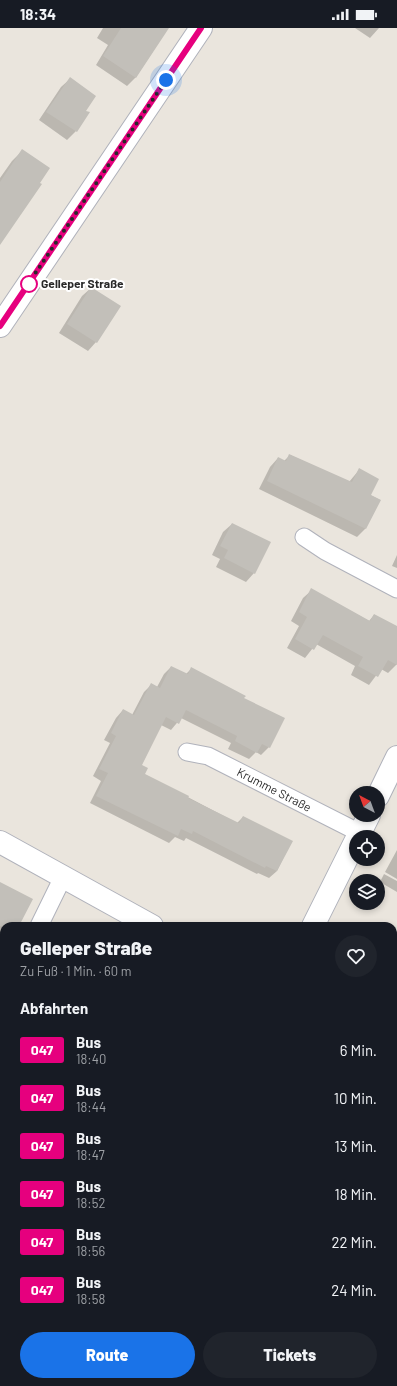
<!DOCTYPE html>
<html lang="de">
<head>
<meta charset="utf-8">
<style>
	body { margin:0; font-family:Barlow,sans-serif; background:#20242c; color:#f1f3f6; height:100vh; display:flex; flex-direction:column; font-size:15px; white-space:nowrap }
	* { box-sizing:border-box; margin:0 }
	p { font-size:13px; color:#9ea1a6 }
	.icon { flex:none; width:22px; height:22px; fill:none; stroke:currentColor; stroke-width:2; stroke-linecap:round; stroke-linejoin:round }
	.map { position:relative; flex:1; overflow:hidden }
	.sheet { position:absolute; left:0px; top:894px; width:397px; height:464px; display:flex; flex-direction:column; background:#171b24; border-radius:12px 12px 0 0; box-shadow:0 2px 6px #0003 }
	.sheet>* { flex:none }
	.badge { padding:0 8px; border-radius:3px; font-size:14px; line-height:26px }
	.needle { width:26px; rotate:319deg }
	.controls { position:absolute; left:349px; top:758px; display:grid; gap:8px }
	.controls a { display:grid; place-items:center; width:36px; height:36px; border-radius:50%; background:#171b24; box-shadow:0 2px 6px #0003; font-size:20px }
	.you { position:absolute; width:20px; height:20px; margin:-10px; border:3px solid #fff; border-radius:50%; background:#1a73e8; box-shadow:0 0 0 6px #1a73e833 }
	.map>.badge { position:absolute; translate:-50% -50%; box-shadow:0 0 0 2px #fff }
	h2 { padding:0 20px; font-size:15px; line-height:36px }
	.round { display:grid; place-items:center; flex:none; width:42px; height:42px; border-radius:21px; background:#20242c }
	.head { display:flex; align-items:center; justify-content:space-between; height:68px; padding:0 20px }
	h1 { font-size:19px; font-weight:800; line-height:30px }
	.action { display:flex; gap:8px; margin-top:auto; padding:8px 20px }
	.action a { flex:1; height:46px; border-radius:24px; background:#1a73e8; color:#fff; font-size:16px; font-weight:800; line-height:46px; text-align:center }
	.action a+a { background:#20242c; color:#f1f3f6 }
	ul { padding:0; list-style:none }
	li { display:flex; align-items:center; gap:12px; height:48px; padding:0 20px }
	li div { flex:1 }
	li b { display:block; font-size:15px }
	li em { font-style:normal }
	li .badge { min-width:44px; font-weight:700; text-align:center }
	.status { display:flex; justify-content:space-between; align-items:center; height:28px; padding:0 20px; background:#171b24; direction:ltr }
	.status svg { height:11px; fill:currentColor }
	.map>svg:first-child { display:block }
	.pitch { fill:#c0e19c }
	.shadow { fill:#0003 }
	.building { fill:#c2bfb9 }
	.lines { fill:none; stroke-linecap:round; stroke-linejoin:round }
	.lane-casing { stroke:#b0b2bb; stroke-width:19 }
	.street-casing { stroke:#b0b2bb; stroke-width:24 }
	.lane { stroke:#fff; stroke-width:17 }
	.street { stroke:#fff; stroke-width:22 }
	.line-casing { stroke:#fff; stroke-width:9 }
	.line { stroke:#e6007e; stroke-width:6 }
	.walk { stroke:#292929; stroke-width:4; stroke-dasharray:0 7.2 }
	.stop-dot { fill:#fff; stroke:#e6007e; stroke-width:2 }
	.labels { text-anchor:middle; stroke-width:4; stroke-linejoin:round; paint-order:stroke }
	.stop-label { font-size:12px; font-weight:bold; fill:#292929; stroke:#fff; text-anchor:start }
	.street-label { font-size:12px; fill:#292929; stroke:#fff }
</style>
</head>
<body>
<div class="status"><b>18:34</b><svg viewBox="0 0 49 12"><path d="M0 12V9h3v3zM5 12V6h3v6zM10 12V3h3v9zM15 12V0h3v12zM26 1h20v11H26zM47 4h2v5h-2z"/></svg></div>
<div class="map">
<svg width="397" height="1358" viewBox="0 0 397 1358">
	<rect width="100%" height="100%" fill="#eae5dd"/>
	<path class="pitch" d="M 0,1283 L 4,1285 L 4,1354 L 266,1354 L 281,1358 L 0,1358 Z"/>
	<path class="shadow" d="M 103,0 L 168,0 L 136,49 L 127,58 L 96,37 L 108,17 L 97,10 Z
		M 355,0 L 379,0 L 370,10 Z
		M 70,51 L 85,83 L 88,85 L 76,103 L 67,112 L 39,92 L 61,59 Z
		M 22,123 L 0,215 L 0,150 L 12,133 Z
		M 91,260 L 96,314 L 88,323 L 59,305 L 82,268 Z
		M 290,427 L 349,454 L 359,442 L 370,467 L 380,472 L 365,501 L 357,509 L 259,461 L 270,439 L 278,430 L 284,433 Z
		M 232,496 L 254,545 L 246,554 L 216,539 L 220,531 L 212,527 L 223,504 Z
		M 397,527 L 397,540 L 392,538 Z
		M 312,562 L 369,593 L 374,587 L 397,599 L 397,636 L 388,645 L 381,641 L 369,657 L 351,647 L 355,638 L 316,616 L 305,630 L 287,620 L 299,598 L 291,593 L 303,570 Z
		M 171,639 L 186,646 L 191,641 L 243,671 L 283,690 L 269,719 L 261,727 L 256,724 L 249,731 L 228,721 L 231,715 L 181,690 L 171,702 L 161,697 L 141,738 L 144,746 L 237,795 L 243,789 L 291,814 L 277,843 L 269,850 L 258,845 L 257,846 L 186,810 L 184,813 L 175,809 L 169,815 L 90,775 L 101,753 L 93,748 L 110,715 L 104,712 L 116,690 L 123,682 L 132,687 L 144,664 L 151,657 L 157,659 L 164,646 Z
		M 397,822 L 397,851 L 385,844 Z
		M 384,846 L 397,853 L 397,864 L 380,854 Z
		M 0,855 L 18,897 L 21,898 L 4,898 L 4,941 L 0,938 Z
		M 0,1034 L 4,1036 L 4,1113 L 0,1121 Z
		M 0,1171 L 4,1172 L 4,1242 L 0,1240 Z"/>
	<path class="building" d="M 121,0 L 169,0 L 136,50 L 103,28 Z
		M 70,49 L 96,68 L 86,83 L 90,84 L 77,104 L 46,84 Z
		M 22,121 L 50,140 L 40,155 L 42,156 L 0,217 L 0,154 Z
		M 91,259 L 121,278 L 97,315 L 67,296 Z
		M 289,426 L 352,454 L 359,440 L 379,451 L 371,467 L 381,472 L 366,501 L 267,453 L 278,429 L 286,433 Z
		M 232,495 L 271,514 L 255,546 L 224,530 L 228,522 L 220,518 Z
		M 311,560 L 370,593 L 374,586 L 397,598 L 397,637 L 388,632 L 378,649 L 358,638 L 363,629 L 323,607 L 314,622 L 295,611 L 307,589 L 299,584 Z
		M 171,638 L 188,646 L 191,639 L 246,668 L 244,670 L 285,690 L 270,720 L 262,716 L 257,725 L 235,713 L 237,708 L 186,682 L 179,696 L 166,689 L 142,737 L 148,740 L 145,746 L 189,768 L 188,770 L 239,795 L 243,788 L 293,813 L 277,843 L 266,838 L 265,840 L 193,803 L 192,806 L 181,801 L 178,808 L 96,768 L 108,745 L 99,741 L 116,708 L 111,705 L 123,681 L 134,687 L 151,655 L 160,660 Z
		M 0,854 L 33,871 L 19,898 L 0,898 Z"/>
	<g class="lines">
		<defs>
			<path id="lane" d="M 304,509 L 325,523 L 397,561
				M 187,724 L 208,728 L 360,805
				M 39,898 L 63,849
				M 0,978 L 4,970
				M 0,1159 L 4,1161"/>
			<path id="street" d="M 0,298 L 201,0
				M 378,768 L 397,729
				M 358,809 L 369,787
				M 0,814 L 152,898
				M 313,898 L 356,812
				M 393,1030 L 397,1032"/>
		</defs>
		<use href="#lane" class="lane-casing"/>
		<use href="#street" class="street-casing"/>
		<use href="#lane" class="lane"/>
		<use href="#street" class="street"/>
	</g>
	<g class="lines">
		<defs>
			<path id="line" d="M 0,298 L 201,0"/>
		</defs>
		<use href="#line" class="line-casing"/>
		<use href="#line" class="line"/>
		<path class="walk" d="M 29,256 L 26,259 L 166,52"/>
	</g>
	<circle class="stop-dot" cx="29" cy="256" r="8"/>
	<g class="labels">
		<g class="stop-label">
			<text x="41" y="260">Gelleper Straße</text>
		</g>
		<g class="street-label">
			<text transform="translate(274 762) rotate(27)" y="4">Krumme Straße</text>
		</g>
	</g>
</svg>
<div class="controls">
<a><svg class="needle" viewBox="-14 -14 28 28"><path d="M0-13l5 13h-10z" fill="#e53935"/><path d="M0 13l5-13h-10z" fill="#9ea1a6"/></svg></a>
<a><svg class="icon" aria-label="locate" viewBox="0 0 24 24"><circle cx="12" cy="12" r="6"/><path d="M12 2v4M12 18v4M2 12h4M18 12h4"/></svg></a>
<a><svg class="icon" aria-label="layers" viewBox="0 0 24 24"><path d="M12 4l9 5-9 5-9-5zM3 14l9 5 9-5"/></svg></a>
</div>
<div class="you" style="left:166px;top:52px"></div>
<section class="sheet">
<div class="head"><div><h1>Gelleper Straße</h1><p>Zu Fuß · 1 Min. · 60 m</p></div><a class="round"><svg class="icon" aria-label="heart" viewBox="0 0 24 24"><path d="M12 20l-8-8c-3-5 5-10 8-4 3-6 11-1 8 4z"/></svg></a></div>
<h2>Abfahrten</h2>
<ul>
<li><span class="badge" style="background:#e6007e;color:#fff">047</span><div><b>Bus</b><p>18:40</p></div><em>6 Min.</em></li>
<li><span class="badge" style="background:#e6007e;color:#fff">047</span><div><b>Bus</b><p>18:44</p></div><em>10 Min.</em></li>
<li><span class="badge" style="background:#e6007e;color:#fff">047</span><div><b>Bus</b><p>18:47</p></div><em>13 Min.</em></li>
<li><span class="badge" style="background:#e6007e;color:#fff">047</span><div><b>Bus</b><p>18:52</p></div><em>18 Min.</em></li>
<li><span class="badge" style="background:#e6007e;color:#fff">047</span><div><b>Bus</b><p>18:56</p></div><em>22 Min.</em></li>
<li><span class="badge" style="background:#e6007e;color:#fff">047</span><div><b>Bus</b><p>18:58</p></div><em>24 Min.</em></li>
</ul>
<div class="action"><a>Route</a><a>Tickets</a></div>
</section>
</div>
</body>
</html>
